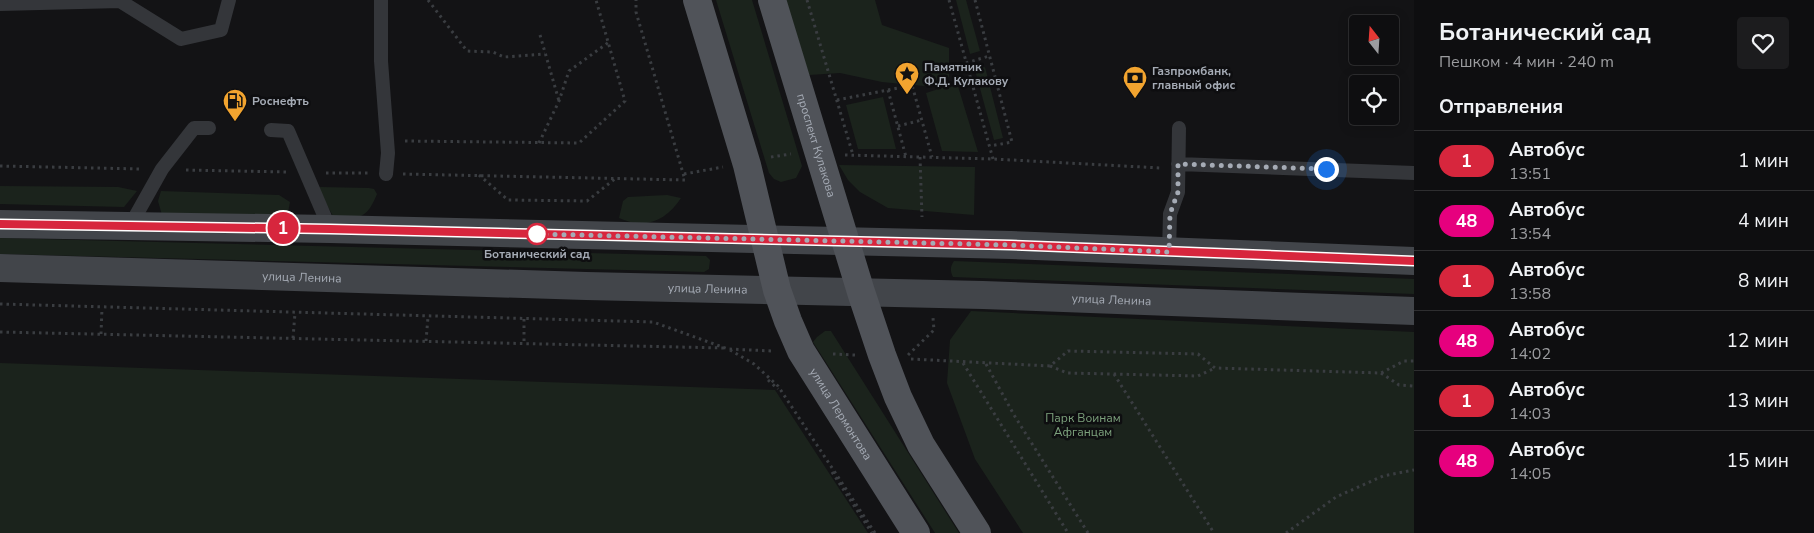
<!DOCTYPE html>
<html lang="ru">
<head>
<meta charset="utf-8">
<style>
	body { margin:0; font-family:"Nunito Sans",sans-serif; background:#1c1c1e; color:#f1f3f6; height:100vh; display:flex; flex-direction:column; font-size:19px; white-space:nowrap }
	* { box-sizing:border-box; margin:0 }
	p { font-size:16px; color:#9b9c9f }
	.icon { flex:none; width:28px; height:28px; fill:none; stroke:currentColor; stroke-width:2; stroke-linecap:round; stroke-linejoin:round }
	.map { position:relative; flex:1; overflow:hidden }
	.sheet { display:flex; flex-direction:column; background:#0e0e10; width:400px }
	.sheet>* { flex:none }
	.badge { padding:0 10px; border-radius:16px; font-size:18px; line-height:32px }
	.needle { width:32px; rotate:343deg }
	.buttons { position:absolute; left:1349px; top:15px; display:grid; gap:10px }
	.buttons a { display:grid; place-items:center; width:50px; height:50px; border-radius:5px; background:#0e0e10; box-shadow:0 2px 12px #0003,0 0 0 1px #2e2e30; font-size:25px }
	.you { position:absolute; width:25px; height:25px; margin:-12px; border:4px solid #fff; border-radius:50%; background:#1a73e8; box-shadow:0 0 0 8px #1a73e833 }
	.map>.badge { position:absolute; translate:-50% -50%; box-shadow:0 0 0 2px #fff }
	h2 { padding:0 25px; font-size:19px; line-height:45px }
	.round { display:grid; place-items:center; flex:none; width:52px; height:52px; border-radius:5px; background:#1c1c1e }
	.head { display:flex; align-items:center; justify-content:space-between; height:85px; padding:0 25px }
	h1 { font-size:24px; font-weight:700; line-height:38px }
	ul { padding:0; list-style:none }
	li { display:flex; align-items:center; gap:15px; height:60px; padding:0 25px; border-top:1px solid #2e2e30 }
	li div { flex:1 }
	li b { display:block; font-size:19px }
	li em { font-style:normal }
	li .badge { min-width:55px; font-weight:700; text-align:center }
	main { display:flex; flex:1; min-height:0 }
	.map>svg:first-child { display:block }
	.green { fill:#1b231c }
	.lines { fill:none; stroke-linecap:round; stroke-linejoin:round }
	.path { stroke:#3a3d41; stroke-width:3; stroke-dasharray:2.5 4; stroke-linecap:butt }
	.service { stroke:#34363a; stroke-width:14 }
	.secondary { stroke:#42454a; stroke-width:28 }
	.primary { stroke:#505359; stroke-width:28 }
	.line-casing { stroke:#fff; stroke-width:11 }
	.line { stroke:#d7263d; stroke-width:8 }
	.walk { stroke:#a5abb5; stroke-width:5; stroke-dasharray:0 9 }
	.stop-dot { fill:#fff; stroke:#d7263d; stroke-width:2.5 }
	.labels { text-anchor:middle; stroke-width:5; stroke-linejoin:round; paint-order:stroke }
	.poi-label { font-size:12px; font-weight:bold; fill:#a5abb5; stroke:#0e0e10; text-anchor:start }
	.street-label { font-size:12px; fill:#a5abb5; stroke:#0e0e10 }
	.stop-label { font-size:12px; font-weight:bold; fill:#a5abb5; stroke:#0e0e10 }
	.park-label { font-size:12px; fill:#7ca17c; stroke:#0e0e10 }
</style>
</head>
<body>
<main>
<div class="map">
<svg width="1414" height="533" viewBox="0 0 1414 533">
	<rect width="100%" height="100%" fill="#131315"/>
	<path class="green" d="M 716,0 L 752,0 L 802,166 L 796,178 L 781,182 L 774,179 L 769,173 Z
		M 786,0 L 875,0 L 882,25 L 949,48 L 949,77 L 924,86 L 882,82 L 840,73 L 809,75 Z
		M 956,0 L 966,0 L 980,51 L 970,54 Z
		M 985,67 L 1003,138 L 994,140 L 975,70 Z
		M 957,83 L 978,152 L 942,151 L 926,93 Z
		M 883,97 L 896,149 L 858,149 L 846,105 Z
		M 839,165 L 975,167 L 974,215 L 888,208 L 860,192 L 848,180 Z
		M 0,186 L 118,187 L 137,191 L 124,207 L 0,204 Z
		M 320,187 L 369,188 L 374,189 L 377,194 C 366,221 359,218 333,216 L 318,189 Z
		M 161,191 L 279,195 L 290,202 L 287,218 L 162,215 L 158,201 Z
		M 667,195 L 681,198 C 666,221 645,230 619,218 L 623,201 L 628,197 Z
		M 0,238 L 706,256 L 710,260 L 709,269 L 704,272 L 0,254 Z
		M 954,261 L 1414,279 L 1414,294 L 953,277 C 950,271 950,267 954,261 Z
		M 971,311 L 1414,332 L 1414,533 L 1023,533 L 975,459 L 947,383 L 950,340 Z
		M 825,331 L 831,331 L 959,533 L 935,533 L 813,342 L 817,337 Z
		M 0,363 L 775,390 L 868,533 L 0,533 Z"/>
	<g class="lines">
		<path class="path" d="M 428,0 L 467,51 L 493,52 L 504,57 L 545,54
			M 807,0 L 853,155
			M 949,0 L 993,159
			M 975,0 L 1012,142 L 990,146
			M 540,35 L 559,101
			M 966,63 L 989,56
			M 888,90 L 912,85 L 932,157
			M 837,100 L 888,90 L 906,157
			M 898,126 L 922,120
			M 405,141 L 579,143 L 625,101 L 596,0
			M 539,143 L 559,101 L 569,71 L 609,42
			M 845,155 L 993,159 L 1161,168
			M 771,157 L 791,154
			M 920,157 L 922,217
			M 0,166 L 142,169
			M 186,170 L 287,172
			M 326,173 L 369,173
			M 403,174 L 685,180 L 636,12 L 636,0
			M 684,174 L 723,167
			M 479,175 L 508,200 L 587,201 L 616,178
			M 0,304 L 653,322 L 728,349 L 772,351
			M 524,319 L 524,343
			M 0,332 L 724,348
			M 101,334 L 102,308
			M 293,338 L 295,313
			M 426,341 L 428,317
			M 730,350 L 754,364 L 778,386 L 875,533
			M 833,354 L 855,355
			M 908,355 L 934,330 L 933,318
			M 911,359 L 1050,366 L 1068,351 L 1198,354 L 1215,368 L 1381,373 L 1404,361 L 1414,361
			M 963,363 L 1068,533
			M 986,364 L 1014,415 L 1088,533
			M 1050,366 L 1067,373 L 1198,376 L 1215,368
			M 1381,373 L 1399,385 L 1414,386
			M 1114,374 L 1214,533
			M 768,380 L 778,389
			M 832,472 L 872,533
			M 1286,533 L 1336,497 L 1383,476 L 1414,470"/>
		<path class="service" d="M 381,0 L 381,61 L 388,153 L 386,174
			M 0,4 L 120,1 L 181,39 L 221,30 L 229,0
			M 271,130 L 288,131 L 330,229
			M 1178,164 L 1414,173
			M 130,226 L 162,169 L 194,128 L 209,128
			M 1169,252 L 1170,214 L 1178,192 L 1179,128"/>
		<g class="secondary">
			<path d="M 0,224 L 330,229 L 1011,245 L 1414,261"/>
			<path id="s1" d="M 0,268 L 586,286 L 983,295 L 1414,311"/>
		</g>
		<g class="primary">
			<path id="s2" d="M 697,0 L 747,165 L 777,290 L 788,321 L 801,351 L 916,533"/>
			<path id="s3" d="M 772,0 L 861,292 L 882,355 L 898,397 L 921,445 L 977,533"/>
		</g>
	</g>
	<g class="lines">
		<defs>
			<path id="line" d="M 0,224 L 330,229 L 1011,245 L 1414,261"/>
		</defs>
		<use href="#line" class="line-casing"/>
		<use href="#line" class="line"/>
		<path class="walk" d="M 537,234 L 1011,245 L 1169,252 L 1170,214 L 1178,192 L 1178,164 L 1326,169"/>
	</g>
	<defs>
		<symbol id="sight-pin" viewBox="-11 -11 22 30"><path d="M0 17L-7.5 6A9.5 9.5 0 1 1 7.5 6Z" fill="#f2a42f" stroke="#0e0e10"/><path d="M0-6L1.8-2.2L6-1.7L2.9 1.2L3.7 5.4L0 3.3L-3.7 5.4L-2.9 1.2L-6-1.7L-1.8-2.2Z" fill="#111"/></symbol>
		<symbol id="bank-pin" viewBox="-11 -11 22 30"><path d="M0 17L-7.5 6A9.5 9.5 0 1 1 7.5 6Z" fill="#f2a42f" stroke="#0e0e10"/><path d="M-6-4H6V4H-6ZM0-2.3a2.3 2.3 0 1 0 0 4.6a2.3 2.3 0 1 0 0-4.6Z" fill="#111"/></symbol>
		<symbol id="fuel-pin" viewBox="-11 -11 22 30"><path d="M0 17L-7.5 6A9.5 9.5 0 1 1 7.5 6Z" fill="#f2a42f" stroke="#0e0e10"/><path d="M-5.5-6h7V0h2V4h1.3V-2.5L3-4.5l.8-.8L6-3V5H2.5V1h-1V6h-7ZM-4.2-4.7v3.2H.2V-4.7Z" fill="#111"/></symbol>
	</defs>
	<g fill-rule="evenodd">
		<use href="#sight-pin" x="893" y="60" width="28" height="38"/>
		<use href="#bank-pin" x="1121" y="64" width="28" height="38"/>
		<use href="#fuel-pin" x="221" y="87" width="28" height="38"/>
	</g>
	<circle class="stop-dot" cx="537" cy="234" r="10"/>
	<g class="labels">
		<g class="poi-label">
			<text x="924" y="71">Памятник<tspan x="924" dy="14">Ф.Д. Кулакову</tspan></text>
			<text x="1152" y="75">Газпромбанк,<tspan x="1152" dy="14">главный офис</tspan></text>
			<text x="252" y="105">Роснефть</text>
		</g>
		<g class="street-label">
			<text dy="4" stroke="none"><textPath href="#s3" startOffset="152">проспект Кулакова</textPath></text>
			<text dy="4" stroke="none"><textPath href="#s1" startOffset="302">улица Ленина</textPath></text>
			<text dy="4" stroke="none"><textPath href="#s1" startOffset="708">улица Ленина</textPath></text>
			<text dy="4" stroke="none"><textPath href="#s1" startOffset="1112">улица Ленина</textPath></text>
			<text dy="4" stroke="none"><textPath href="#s2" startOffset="441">улица Лермонтова</textPath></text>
		</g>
		<g class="stop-label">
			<text x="537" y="258">Ботанический сад</text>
		</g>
		<g class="park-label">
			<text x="1083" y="422">Парк Воинам<tspan x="1083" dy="14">Афганцам</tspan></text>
		</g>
	</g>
</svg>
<div class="buttons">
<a><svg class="needle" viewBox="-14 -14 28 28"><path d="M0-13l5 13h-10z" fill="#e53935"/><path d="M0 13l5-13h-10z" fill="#9b9c9f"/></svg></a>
<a><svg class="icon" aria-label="locate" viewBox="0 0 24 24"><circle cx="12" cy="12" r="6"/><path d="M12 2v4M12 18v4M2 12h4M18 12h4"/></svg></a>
</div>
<div class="you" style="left:1326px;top:169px"></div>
<b class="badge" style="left:283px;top:228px;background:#d7263d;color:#fff">1</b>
</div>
<section class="sheet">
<div class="head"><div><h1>Ботанический сад</h1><p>Пешком · 4 мин · 240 m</p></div><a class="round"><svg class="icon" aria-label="heart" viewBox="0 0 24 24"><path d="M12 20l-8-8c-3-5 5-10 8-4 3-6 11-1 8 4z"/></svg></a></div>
<h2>Отправления</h2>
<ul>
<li><span class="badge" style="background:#d7263d;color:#fff">1</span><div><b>Автобус</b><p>13:51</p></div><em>1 мин</em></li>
<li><span class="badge" style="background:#e6007e;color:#fff">48</span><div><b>Автобус</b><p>13:54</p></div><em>4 мин</em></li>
<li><span class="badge" style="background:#d7263d;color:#fff">1</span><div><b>Автобус</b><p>13:58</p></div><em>8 мин</em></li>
<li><span class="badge" style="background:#e6007e;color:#fff">48</span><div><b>Автобус</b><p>14:02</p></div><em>12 мин</em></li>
<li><span class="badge" style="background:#d7263d;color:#fff">1</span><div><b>Автобус</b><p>14:03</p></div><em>13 мин</em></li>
<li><span class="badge" style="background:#e6007e;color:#fff">48</span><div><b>Автобус</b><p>14:05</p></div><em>15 мин</em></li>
</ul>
</section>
</main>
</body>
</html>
